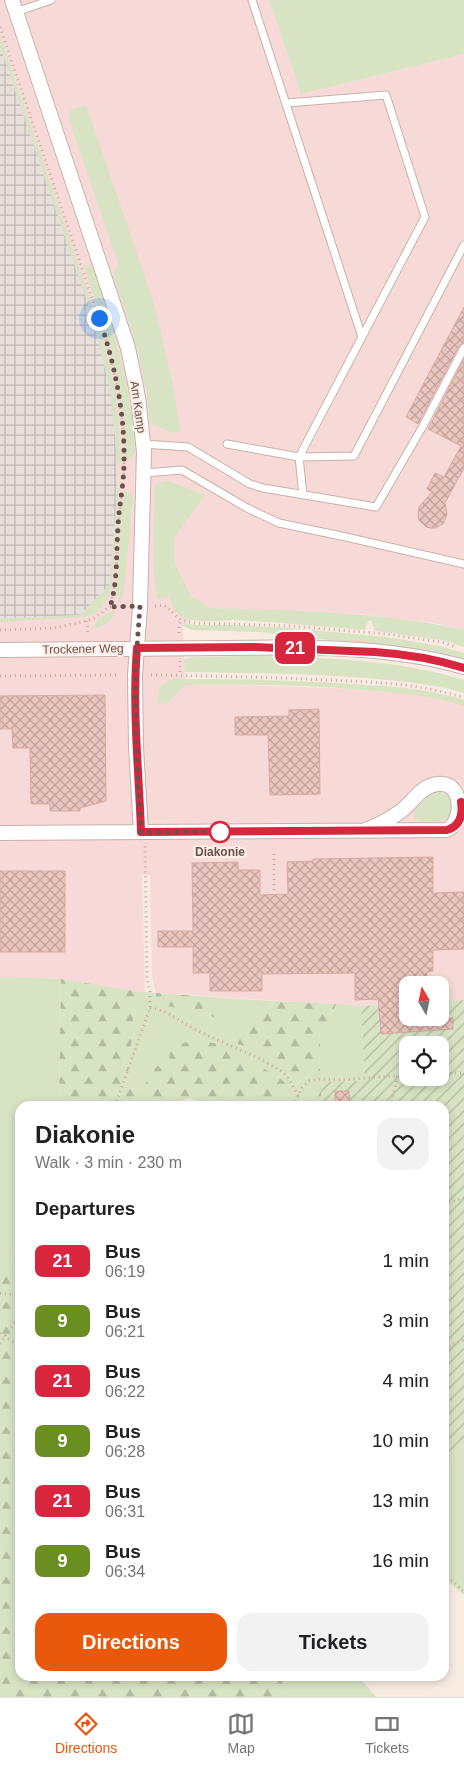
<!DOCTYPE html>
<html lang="en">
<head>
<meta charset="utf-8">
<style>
	body { margin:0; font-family:Arial,sans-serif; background:#f2f2f2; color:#202124; height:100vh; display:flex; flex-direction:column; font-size:19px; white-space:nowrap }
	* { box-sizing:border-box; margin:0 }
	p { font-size:16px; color:#757577 }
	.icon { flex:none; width:28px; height:28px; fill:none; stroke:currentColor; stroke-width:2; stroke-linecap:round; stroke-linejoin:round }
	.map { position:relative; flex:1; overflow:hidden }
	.side { position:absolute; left:15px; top:1101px; width:434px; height:580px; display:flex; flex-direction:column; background:#fff; border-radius:15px; box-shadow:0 2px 8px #0003 }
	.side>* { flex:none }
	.badge { padding:0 10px; border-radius:8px; font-size:18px; line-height:32px }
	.needle { width:32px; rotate:351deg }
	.controls { position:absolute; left:399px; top:976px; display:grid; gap:10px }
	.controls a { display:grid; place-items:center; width:50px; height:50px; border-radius:10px; background:#fff; box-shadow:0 2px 8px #0003; font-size:25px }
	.you { position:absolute; width:25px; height:25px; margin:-12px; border:4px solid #fff; border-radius:50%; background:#1a73e8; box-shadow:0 0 0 8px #1a73e833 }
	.map>.badge { position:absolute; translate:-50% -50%; box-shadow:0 0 0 2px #fff }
	h2 { padding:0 20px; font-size:19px; line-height:45px }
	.round { display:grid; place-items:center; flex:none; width:52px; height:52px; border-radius:15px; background:#f2f2f2 }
	.summary { display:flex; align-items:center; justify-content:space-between; height:85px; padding:0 20px }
	h1 { font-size:24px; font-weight:700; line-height:38px }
	.primary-button { display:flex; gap:10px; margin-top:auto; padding:10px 20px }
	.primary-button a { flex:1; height:58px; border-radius:15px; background:#ea580c; color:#fff; font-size:20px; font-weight:700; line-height:58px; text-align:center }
	.primary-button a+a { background:#f2f2f2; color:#202124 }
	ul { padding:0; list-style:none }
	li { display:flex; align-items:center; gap:15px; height:60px; padding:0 20px }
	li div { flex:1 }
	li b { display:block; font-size:19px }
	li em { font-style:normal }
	li .badge { min-width:55px; font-weight:700; text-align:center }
	.dock { display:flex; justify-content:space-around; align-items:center; height:70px; border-top:1px solid #e0e0e0; background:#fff; font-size:14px; color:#757577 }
	.dock a { display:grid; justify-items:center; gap:2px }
	.dock .on { color:#ea580c }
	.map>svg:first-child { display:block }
	.commercial { fill:#f7dad7 }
	.industrial { fill:url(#industrial-grid) }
	.grass { fill:#d7e3c3 }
	.forest { fill:url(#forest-firs) }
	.garden { fill:url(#garden-furrows); fill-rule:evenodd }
	.building { fill:url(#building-cross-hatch); stroke:#d9aaa0 }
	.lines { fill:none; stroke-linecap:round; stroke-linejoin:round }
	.lane-casing { stroke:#c7b1ab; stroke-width:9 }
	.street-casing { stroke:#c7b1ab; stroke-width:16 }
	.path { stroke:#cda9a1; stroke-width:3; stroke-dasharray:1 4; stroke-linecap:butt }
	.lane { stroke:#fff; stroke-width:7 }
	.street { stroke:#fff; stroke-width:14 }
	.line-casing { stroke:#fff; stroke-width:11 }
	.line { stroke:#d7263d; stroke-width:8 }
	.walk { stroke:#6b514c; stroke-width:5; stroke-dasharray:0 9 }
	.stop-dot { fill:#fff; stroke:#d7263d; stroke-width:2.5 }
	.labels { text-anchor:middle; stroke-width:4.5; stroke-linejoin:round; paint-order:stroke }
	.street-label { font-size:12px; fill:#6b514c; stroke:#fcefe7 }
	.stop-label { font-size:12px; font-weight:bold; fill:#6b514c; stroke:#fcefe7 }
</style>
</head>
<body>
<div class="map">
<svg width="464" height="1697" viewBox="0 0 464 1697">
	<defs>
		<pattern id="industrial-grid" width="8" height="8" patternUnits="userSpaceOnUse" patternTransform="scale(1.25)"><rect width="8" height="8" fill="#e7dfdc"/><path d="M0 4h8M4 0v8" fill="none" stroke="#bfb7b5"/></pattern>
		<pattern id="forest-firs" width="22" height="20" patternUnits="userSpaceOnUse" patternTransform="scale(1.25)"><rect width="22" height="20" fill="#d7e3c3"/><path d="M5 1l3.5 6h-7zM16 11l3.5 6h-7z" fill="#b2baa1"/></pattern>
		<pattern id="garden-furrows" width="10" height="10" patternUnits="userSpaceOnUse" patternTransform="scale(1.25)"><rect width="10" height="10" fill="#d7e3c3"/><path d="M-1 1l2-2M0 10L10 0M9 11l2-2" fill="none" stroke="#b2baa1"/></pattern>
		<pattern id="building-cross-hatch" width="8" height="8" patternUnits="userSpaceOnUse" patternTransform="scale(1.25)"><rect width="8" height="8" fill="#e9c5bd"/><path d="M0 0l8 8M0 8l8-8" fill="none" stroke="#c1a29c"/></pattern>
	</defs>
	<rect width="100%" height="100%" fill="#f8ebe2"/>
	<path class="commercial" d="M 0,0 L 269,0 L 301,94 L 464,54 L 464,630 L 434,623 L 358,614 L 209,608 L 183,626 L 185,685 L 238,685 L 333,688 L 412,694 L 446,700 L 464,706 L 464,1000 L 440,1001 L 440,985 L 408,985 L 407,1003 L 361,1006 L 156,993 L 152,975 L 150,875 L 142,875 L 145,993 L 61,979 L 0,977 Z"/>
	<path class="industrial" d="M 0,46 L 92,316 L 111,393 L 116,447 L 117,497 L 110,584 L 80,615 L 0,619 Z"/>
	<path class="grass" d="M 269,0 L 464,0 L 464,54 L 301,94 Z
		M 0,35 L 103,337 L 116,394 L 122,463 L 117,463 L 111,393 L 92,316 L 0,46 Z
		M 86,105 L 154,303 L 175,394 L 178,420 L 181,431 L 171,433 L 150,423 C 147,371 129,323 113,274 L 118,263 L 68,117 L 71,110 Z
		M 83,264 L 94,268 C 114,332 132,386 135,453 L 126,462 C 124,390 106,332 83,264 Z
		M 166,480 L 205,495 L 174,538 L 174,562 L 190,595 L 209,608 C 294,611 380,611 464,630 L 464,647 L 442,640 L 375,631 L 371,620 L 368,621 L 365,630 C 321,627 278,622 234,620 C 218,620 199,624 184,618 C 174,614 172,607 170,597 L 157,598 C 151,560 154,523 155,485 Z
		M 117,488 L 119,488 L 112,584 C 109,600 101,614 84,617 L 0,622 L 0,619 L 80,615 L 110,584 Z
		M 124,489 L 133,497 L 124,588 L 120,604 L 116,593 L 120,523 Z
		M 111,611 L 115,612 C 114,621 100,627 91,630 L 98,619 Z
		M 185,623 L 194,625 L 232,625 L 289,628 L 387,637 L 440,646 L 464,653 L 464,659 L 441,653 L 392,645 L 319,639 L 259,632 L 192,630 L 183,626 Z
		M 251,656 C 323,658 395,659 464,680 L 464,693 C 427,682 389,680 350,677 C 295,673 240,673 185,672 L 184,659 L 193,657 Z
		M 174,679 C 233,679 292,680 350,684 C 389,686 427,688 464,700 L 464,706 C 430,695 397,693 362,690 C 303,685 244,684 185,685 L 167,703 L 157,703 L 160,687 L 169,680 Z
		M 437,792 C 453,792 455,804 450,817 C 441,822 424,824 415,819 L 414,812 C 419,804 428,796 437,792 Z
		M 0,977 L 61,979 L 59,1106 L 20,1106 L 20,1237 L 10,1261 L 0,1261 Z
		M 140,992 L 156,993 L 157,1003 L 214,1017 L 225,998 L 273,1001 L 268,1011 L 247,1022 L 275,1056 L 282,1066 L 320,1071 L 320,1038 L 327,1029 L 336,1004 L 361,1006 L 365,1081 L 323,1082 L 311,1085 L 302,1098 L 300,1106 L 283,1106 L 286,1097 L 169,1062 L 157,1066 L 146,1083 L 138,1090 L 129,1084 L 128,1058 L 134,1032 L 132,1003 Z
		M 0,1287 L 20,1290 L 20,1300 L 0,1297 Z
		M 464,1442 L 464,1595 L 444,1578 L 444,1469 Z
		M 279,1676 L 358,1676 L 376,1697 L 289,1697 Z"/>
	<path class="forest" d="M 61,979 L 140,992 L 132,1003 L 134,1032 L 128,1058 L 129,1084 L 138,1090 L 146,1083 L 157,1066 L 169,1062 L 170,1049 L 191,1040 L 214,1043 L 278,1076 L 287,1085 L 286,1097 L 283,1106 L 196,1106 L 197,1102 L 190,1098 L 175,1103 L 172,1106 L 59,1106 Z
		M 156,993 L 225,998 L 214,1017 L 156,1003 Z
		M 273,1001 L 336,1004 L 327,1029 L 320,1038 L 320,1071 L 307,1077 L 296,1077 L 282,1066 L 275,1056 L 238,1044 L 236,1035 L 247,1022 L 268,1011 Z
		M 323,1082 L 320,1106 L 300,1106 L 302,1098 L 311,1085 Z
		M 20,1237 L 20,1290 L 0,1287 L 0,1261 L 10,1261 Z
		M 0,1297 L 20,1300 L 20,1676 L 279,1676 L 289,1697 L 0,1697 Z"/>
	<path class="garden" d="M 464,1000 L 464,1442 L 444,1469 L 444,1106 L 320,1106 L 323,1082 L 365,1081 L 361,1006 L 407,1003 L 408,1018 L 440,1018 L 440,1001 ZM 408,1045 L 440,1045 L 440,1078 L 408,1078 Z"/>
	<path class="building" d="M 464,307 L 464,343 L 459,346 L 418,424 L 406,417 Z
		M 464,359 L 464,468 L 445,503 L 447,514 L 444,523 L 436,528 L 431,528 L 426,527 L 419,520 L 418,516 L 419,507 L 432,492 L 427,489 L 435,473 L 444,477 L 461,446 L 428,429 Z
		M 105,695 L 106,801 L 80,808 L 80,811 L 50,811 L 50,804 L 31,804 L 30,748 L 13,748 L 12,729 L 0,729 L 0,696 Z
		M 319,709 L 320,794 L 270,795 L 268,735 L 235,735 L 235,717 L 289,716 L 289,710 Z
		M 433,857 L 433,893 L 464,892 L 464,949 L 433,950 L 433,971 L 427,972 L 427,985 L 408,985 L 408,1018 L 453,1018 L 453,1029 L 381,1034 L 378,999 L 355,1000 L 355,973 L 262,974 L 262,991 L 210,991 L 210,973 L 193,973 L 193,947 L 158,947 L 158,931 L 193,931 L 192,863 L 238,862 L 238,870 L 260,870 L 260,895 L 288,894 L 287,862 L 313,861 L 313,859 Z
		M 0,871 L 65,871 L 65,952 L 0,952 Z
		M 335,1091 L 349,1091 L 350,1106 L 335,1106 Z"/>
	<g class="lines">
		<defs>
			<path id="lane" d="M 252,0 L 362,337
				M 16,12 L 51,0
				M 287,103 L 386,95 L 425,217 L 299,457 L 303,495
				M 143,444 L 188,447 L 250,484 L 263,488 L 376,507 L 423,426 L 464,348
				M 227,444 L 299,457 L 354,456 L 464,245
				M 144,473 L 182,470 L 247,508 L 279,523 L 346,537 L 464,564"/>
			<path id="street" d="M 12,0 L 128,348 L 138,397 L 144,452 L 140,606 L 135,675 L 136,747 L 141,832
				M 0,650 C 73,649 146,648 220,648 C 301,647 386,645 464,667
				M 0,833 L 447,830 C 464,822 464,780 437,784 C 421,786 412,803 401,811 C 389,820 377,826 363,831"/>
		</defs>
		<use href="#lane" class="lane-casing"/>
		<use href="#street" class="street-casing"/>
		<path class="path" d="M 0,27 L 105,336 C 115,377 125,419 124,462 C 124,485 119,508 118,531 C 116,556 118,583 109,607
			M 155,606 L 164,605 L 181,620 L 195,623 L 290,626 L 386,634 L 441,642 L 456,647
			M 87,621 L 88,633
			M 0,630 L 54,628 L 87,621 L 96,617 L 109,607 L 126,606
			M 179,633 L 179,624 L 181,620
			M 180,661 L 180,676
			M 151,675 C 209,676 267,677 325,680 C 372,682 419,683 464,698
			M 0,676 L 119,675
			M 274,854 L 274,894
			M 150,1008 C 167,1010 177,1020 191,1027 C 220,1043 253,1053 281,1071 C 289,1077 293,1087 298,1096
			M 440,1074 L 464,1073
			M 115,1106 L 150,1008 L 150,992 L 147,977 L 145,846
			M 293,1106 L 302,1088 L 309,1081 L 320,1079 L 340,1080 L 408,1075
			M 390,1106 L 398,1076
			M 444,1204 L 464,1198
			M 0,1293 L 20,1296
			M 0,1333 L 20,1347
			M 0,1344 L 20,1313
			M 444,1348 L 464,1340
			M 444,1573 L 464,1592"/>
		<use href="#lane" class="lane"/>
		<use href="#street" class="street"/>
	</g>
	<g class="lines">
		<defs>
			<path id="line" d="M 461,802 C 463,815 460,826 447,830 L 141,832 C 139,771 132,710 137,648 L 254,647 L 375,652 C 405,654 435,659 464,668"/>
		</defs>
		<use href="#line" class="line-casing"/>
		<use href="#line" class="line"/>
		<path class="walk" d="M 99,318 C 115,364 125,414 124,462 C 124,484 119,505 118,527 C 116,553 118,582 110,607 L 140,606 L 135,675 L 136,747 L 141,832 L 220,832"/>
	</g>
	<circle class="stop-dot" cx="220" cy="832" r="10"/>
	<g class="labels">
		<g class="street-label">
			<text transform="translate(138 407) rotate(82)" y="4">Am Kamp</text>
			<text transform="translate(83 649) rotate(-1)" y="4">Trockener Weg</text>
		</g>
		<g class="stop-label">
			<text x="220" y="856">Diakonie</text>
		</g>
	</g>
</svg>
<div class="controls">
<a><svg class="needle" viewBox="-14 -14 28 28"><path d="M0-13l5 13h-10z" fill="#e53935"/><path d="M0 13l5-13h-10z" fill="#757577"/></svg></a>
<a><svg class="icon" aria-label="locate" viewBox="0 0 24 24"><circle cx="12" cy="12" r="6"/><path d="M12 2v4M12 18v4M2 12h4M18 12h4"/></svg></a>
</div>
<div class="you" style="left:99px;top:318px"></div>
<b class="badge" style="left:295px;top:648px;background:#d7263d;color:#fff">21</b>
<section class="side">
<div class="summary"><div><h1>Diakonie</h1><p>Walk · 3 min · 230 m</p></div><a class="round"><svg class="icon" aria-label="heart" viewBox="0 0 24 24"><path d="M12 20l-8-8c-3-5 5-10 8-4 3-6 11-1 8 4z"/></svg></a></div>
<h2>Departures</h2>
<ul>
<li><span class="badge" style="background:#d7263d;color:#fff">21</span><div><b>Bus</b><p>06:19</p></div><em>1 min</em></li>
<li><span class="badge" style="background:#6b8e23;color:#fff">9</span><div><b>Bus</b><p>06:21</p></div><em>3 min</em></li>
<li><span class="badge" style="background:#d7263d;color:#fff">21</span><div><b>Bus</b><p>06:22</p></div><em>4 min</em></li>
<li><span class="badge" style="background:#6b8e23;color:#fff">9</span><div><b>Bus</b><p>06:28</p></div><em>10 min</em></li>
<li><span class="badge" style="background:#d7263d;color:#fff">21</span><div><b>Bus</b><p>06:31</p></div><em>13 min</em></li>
<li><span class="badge" style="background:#6b8e23;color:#fff">9</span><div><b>Bus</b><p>06:34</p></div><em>16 min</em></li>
</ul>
<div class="primary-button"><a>Directions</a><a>Tickets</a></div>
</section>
</div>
<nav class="dock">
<a class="on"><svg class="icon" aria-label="directions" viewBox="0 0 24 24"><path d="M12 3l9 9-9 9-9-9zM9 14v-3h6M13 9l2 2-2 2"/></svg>Directions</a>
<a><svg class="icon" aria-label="map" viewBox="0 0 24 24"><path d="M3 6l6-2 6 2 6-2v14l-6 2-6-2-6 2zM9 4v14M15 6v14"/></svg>Map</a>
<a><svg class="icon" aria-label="tickets" viewBox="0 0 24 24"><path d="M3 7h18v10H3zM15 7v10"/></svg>Tickets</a>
</nav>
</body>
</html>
